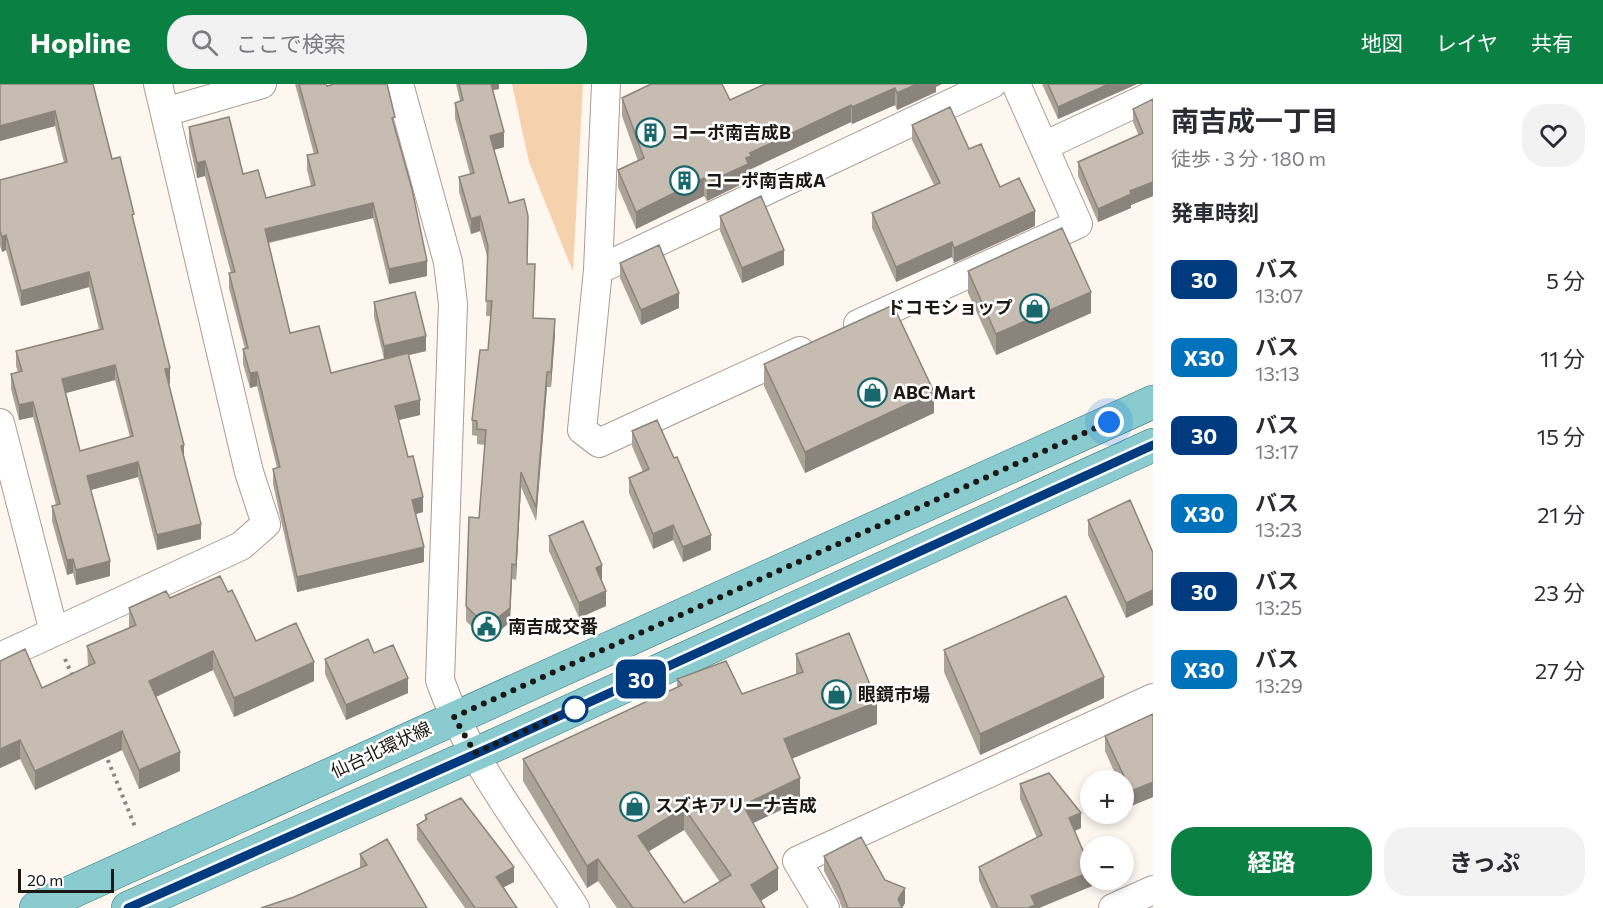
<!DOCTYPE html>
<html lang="ja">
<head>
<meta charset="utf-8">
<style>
	body { margin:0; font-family:Commissioner,"Noto Sans JP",sans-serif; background:#f2f2f3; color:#2b2b33; height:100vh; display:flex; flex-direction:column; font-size:22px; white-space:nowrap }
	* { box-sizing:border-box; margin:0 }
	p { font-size:20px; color:#7c7c81 }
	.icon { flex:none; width:33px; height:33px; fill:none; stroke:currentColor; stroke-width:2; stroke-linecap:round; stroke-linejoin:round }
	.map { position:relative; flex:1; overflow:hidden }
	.side { display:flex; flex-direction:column; background:#fff; width:450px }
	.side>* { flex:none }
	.badge { padding:0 12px; border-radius:9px; font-size:21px; line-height:39px }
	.tools { position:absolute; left:1080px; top:686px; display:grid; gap:12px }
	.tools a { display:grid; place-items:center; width:54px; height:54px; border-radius:50%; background:#fff; box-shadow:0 3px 9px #0003; font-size:30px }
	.scale { position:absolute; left:18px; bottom:15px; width:96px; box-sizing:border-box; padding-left:6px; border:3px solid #1c1814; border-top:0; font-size:16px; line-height:21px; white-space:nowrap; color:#1c1814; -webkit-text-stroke:4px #fff; paint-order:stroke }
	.you { position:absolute; width:30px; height:30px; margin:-15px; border:4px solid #fff; border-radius:50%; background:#1a73e8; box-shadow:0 0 0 9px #1a73e833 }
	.map>.badge { position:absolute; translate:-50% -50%; box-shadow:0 0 0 3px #fff }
	h2 { padding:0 18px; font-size:22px; line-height:54px }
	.round { display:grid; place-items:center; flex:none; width:63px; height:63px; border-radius:24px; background:#f2f2f3 }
	.overview { display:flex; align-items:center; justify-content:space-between; height:102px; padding:0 18px }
	h1 { font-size:28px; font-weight:700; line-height:45px }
	.cta { display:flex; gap:12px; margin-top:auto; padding:12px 18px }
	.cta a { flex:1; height:69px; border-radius:24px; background:#0b8043; color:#fff; font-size:24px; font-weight:700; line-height:69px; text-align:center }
	.cta a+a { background:#f2f2f3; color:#2b2b33 }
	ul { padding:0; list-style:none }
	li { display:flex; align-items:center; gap:18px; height:78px; padding:0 18px }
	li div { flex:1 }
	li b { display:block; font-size:22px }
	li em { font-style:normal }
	li .badge { min-width:66px; font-weight:700; text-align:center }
	header { display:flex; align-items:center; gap:36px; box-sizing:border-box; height:84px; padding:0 30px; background:#0b8043; color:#fff }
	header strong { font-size:28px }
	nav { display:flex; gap:33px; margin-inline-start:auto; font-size:21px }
	.search { width:420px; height:54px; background:#f2f2f3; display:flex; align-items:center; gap:15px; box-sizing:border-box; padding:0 21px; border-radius:24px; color:#7c7c81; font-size:22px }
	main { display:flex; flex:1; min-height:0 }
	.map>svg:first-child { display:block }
	.green { fill:#f6d1ae }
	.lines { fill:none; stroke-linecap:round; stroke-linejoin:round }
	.minor-casing { stroke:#a89d93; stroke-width:30 }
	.primary-casing { stroke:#307678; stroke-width:34 }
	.path { stroke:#8b8680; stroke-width:4; stroke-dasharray:3 4.5; stroke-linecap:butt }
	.minor { stroke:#fff; stroke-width:28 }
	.primary { stroke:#89cbce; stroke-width:33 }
	.wall { fill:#aba298; fill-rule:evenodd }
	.shaded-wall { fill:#8b847c }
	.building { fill:#c7bcb1; stroke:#8b847c; stroke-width:1.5; fill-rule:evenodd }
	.line-casing { stroke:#fff; stroke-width:14 }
	.line { stroke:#003b80; stroke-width:9 }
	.walk { stroke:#1c1814; stroke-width:6; stroke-dasharray:0 10.8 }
	.stop-dot { fill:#fff; stroke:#003b80; stroke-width:3 }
	.labels { text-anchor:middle; stroke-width:5; stroke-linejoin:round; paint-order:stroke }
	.poi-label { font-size:18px; font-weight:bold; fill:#1c1814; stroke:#fff; text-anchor:start }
	.street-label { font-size:18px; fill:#1c1814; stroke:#fff }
</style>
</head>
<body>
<header>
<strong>Hopline</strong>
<div class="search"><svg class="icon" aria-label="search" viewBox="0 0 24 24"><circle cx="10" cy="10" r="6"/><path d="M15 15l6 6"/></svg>ここで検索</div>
<nav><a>地図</a><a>レイヤ</a><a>共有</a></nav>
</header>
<main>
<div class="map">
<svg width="1153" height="824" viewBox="0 0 1153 824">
	<rect width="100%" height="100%" fill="#fef7f0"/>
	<path class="green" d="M 512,0 L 583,0 L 573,188 L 529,78 Z"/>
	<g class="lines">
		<defs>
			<path id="minor" d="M 399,0 L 448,178 L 453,220 L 440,596 C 467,674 530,754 575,824
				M 606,0 L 598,186 L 582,346 L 599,359 L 800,267
				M 165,28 L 262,0
				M 1044,62 L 1153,11
				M 598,186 L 992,0
				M 858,240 L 1078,140 L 1016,0
				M 0,339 L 54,548
				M 0,573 L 241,462 L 266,440 L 249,388 L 158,0
				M 825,824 L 797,777 L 1153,614
				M 1113,824 L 1153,806"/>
			<path id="primary" d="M 36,824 L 1153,318
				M 128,824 L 500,659 L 1153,361"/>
		</defs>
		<use href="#minor" class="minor-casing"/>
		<use href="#primary" class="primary-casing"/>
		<path class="path" d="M 65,575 L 73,593
			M 105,669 L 136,745"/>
		<use href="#minor" class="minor"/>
		<use href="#primary" class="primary"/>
	</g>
	<path class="wall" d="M 0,0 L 93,0 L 112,75 L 134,140 L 170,299 L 169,300 L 201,455 L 157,466 L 138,393 L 91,406 L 110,492 L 76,501 L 73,489 L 67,491 L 52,437 L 52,422 L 56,421 L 33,333 L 19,336 L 11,305 L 11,290 L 18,288 L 16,282 L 16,267 L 99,245 L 89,203 L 21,222 L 6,166 L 2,168 L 0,162 L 0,96 L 64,79 L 55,42 L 0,57 ZM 115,296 L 130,353 L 80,367 L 66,309 Z
		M 295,0 L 326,0 L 327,2 L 395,44 L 427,192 L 389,200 L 373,134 L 269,159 L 290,249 L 331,289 L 384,275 L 374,233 L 374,218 L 426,267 L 409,271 L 420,331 L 398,336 L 423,428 L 416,430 L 424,478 L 297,508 L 273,400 L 273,385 L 277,384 L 257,302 L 250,304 L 243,280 L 243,265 L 245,265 L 229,204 L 229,189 L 231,189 L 205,92 L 197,94 L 189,58 L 189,43 L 243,90 L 266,114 L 311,102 L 307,86 L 307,71 L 314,70 Z
		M 456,0 L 499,0 L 499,5 L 492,6 L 504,63 L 494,66 L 527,180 L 535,195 L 533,234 L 555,250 L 551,303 L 547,303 L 536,437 L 521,403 L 516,496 L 512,495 L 510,538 L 496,550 L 478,549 L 466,537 L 466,522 L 479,434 L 485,361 L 477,360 L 477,352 L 472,351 L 472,336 L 488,266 L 491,232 L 486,232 L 488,176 L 480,147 L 471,150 L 459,108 L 459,93 L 470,90 L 455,34 L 455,19 L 460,17 Z
		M 765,0 L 936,3 L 936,8 L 897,26 L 895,21 L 852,40 L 851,38 L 751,85 L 751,89 L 748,90 L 748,97 L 707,117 L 704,112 L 636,145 L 618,103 L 618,86 L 638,77 L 622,32 L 622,14 L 730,16 Z
		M 1042,0 L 1137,0 L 1058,35 Z
		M 1153,15 L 1153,112 L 1131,121 L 1131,124 L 1098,138 L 1078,92 L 1078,78 L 1139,52 L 1133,38 L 1133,25 Z
		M 912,41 L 969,65 L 1000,103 L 1035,142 L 954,179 L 952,173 L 896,198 L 872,144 L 872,129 L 934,101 L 912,56 Z
		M 720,132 L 784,181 L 742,199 L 720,147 Z
		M 620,179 L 679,224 L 641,241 L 620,194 Z
		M 968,187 L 1091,229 L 996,271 L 968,209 Z
		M 764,280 L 934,329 L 805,389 L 764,302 Z
		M 632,347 L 711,466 L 683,478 L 673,456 L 653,465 L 629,409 L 629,394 L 643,388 L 632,362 Z
		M 1088,436 L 1153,469 L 1153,521 L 1126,534 L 1088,451 Z
		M 549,452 L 602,496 L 606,522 L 579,534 L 549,467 Z
		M 228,508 L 256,557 L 314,597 L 234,633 L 213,586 L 156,613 L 180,687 L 139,705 L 122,666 L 35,706 L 20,675 L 0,684 L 0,577 L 42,604 L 88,583 L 87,562 L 129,544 L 129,524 L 170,514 Z
		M 944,566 L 1104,614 L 980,671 L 944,588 Z
		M 374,569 L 408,609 L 346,636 L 325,590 L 325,575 Z
		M 796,570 L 877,640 L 792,674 L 800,717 L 753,739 L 778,806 L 761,817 L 765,824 L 617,824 L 598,797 L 587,804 L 523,697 L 523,675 L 677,604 L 677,595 L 742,610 L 796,591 ZM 684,746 L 720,798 L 684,819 L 648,767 Z
		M 1153,630 L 1153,713 L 1131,722 L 1124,707 L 1124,696 L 1118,696 L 1105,667 L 1105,652 Z
		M 1020,700 L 1081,744 L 1075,747 L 1092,795 L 1092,802 L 1039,824 L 991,824 L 979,797 L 979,783 L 1037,754 L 1020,715 Z
		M 425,731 L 514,798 L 504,803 L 517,824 L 465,824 L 417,756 L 417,741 L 425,736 Z
		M 360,770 L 427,824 L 294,813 L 360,784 Z
		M 824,772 L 905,819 L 902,824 L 842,824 L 839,816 L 824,787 Z"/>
	<path class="shaded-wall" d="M 488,0 L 499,0 L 499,5 L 488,7 Z
		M 917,0 L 942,0 L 936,3 L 936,8 L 897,26 L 897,9 Z
		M 1109,0 L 1137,0 L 1058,35 L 1058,23 Z
		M 895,4 L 895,21 L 852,40 L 852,23 Z
		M 851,21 L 851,38 L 751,85 L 751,89 L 748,90 L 748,97 L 707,117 L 707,99 L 746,74 L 750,69 Z
		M 55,27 L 55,42 L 0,57 L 0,42 Z
		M 504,48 L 504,63 L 490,67 L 490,52 Z
		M 205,77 L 205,92 L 197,94 L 197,79 Z
		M 704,94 L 704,112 L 636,145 L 636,128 Z
		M 1153,98 L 1153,112 L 1131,121 L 1131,124 L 1098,138 L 1098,125 L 1130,107 Z
		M 373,119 L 373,134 L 265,159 L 265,145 Z
		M 1035,127 L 1035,142 L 954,179 L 954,164 Z
		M 480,132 L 480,147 L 471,150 L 471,135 Z
		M 6,151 L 6,166 L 2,168 L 2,153 Z
		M 952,158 L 952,173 L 896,198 L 896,183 Z
		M 784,166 L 784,181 L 742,199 L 742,184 Z
		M 427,177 L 427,192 L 389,200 L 389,185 Z
		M 89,188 L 89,203 L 21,222 L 21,207 Z
		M 1091,208 L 1091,229 L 996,271 L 996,250 Z
		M 679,209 L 679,224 L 641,241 L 641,226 Z
		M 555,235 L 555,250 L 551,303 L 551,288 Z
		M 426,252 L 426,267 L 384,277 L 384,262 Z
		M 115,281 L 115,296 L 62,310 L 62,295 Z
		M 170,284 L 170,299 L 165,300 L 165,285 Z
		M 257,288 L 257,302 L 250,304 L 250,289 Z
		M 547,288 L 547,303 L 536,437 L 536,423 Z
		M 934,308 L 934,329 L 805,389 L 805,368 Z
		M 420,316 L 420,331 L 395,337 L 395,322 Z
		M 33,318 L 33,333 L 19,336 L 19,321 Z
		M 184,361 L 184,376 L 181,362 Z
		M 138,378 L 138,393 L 87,407 L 87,392 Z
		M 521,388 L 521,403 L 516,496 L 516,481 Z
		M 423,413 L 423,428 L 412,431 L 412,416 Z
		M 201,440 L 201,455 L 157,466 L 157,451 Z
		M 673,441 L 673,456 L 653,465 L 653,450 Z
		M 711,451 L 711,466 L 683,478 L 683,463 Z
		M 424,463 L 424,478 L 297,508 L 297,493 Z
		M 73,475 L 73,489 L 67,491 L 67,476 Z
		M 110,477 L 110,492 L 76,501 L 76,486 Z
		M 512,480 L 510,538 L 496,550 L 496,535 Z
		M 602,481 L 602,496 L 596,499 L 596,484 Z
		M 1153,506 L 1153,521 L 1126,534 L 1126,519 Z
		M 606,507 L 606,522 L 579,534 L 579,519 Z
		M 213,567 L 213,586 L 149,616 L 149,597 Z
		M 314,578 L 314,597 L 234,633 L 234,614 Z
		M 1104,593 L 1104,614 L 980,671 L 980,650 Z
		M 408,594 L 408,609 L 346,636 L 346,621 Z
		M 877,618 L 877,640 L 784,678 L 784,655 Z
		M 122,647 L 122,666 L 35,706 L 35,687 Z
		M 20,656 L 20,675 L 0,684 L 0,665 Z
		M 180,668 L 180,687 L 139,705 L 139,686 Z
		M 800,694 L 800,717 L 743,744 L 743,721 Z
		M 1153,698 L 1153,713 L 1131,722 L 1131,707 Z
		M 684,724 L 684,746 L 638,774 L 638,752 Z
		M 1081,729 L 1081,744 L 1069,749 L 1069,734 Z
		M 598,775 L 598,797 L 587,804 L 587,782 Z
		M 514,783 L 514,798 L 496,807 L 496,793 Z
		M 778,784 L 778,806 L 751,823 L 751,801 Z
		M 1090,788 L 1090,795 L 1092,795 L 1092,802 L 1039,824 L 1028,824 L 1031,812 Z
		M 905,804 L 905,819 L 902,824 L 898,815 Z"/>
	<path class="building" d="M 0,0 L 93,0 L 112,75 L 120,73 L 134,130 L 132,131 L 170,284 L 165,285 L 184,361 L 181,362 L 201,440 L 157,451 L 138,378 L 87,392 L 110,477 L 76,486 L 73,475 L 67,476 L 52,422 L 60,420 L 33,318 L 19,321 L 11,290 L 22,287 L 16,267 L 103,245 L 89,188 L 21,207 L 6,151 L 2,153 L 0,147 L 0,96 L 67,78 L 55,27 L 0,42 ZM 115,281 L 133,352 L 80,367 L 62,295 Z
		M 299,0 L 326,0 L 327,2 L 334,0 L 387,0 L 395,33 L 392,34 L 412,105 L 427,177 L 389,185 L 373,119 L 265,145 L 290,249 L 319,242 L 331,289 L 408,269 L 420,316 L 395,322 L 408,373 L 413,372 L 423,413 L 412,416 L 424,463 L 297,493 L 273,385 L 280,383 L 257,288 L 250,289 L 243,265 L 248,264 L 229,189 L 235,188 L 205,77 L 197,79 L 189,43 L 229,33 L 243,90 L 258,86 L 266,114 L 315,101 L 307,71 L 318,69 Z
		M 459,0 L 491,0 L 504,48 L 490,52 L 509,119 L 524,115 L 528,132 L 527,180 L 535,180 L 533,234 L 555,235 L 551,288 L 547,288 L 536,423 L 521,388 L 516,481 L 512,480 L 510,524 L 496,535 L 478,534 L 466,522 L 469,433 L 479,434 L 486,346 L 477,345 L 477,337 L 472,336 L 480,266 L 488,266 L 492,217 L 486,217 L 488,162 L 480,132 L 471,135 L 459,93 L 474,89 L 455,19 L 463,16 Z
		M 651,0 L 722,0 L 730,16 L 765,0 L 917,0 L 897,9 L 895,4 L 852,23 L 851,21 L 750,69 L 751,72 L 746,74 L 748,80 L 707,99 L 704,94 L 636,128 L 618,86 L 644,74 L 622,14 Z
		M 1048,0 L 1109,0 L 1058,23 Z
		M 1153,15 L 1153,98 L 1130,107 L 1131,110 L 1098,125 L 1078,78 L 1143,49 L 1133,25 Z
		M 950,23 L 969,65 L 981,60 L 1000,103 L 1019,94 L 1035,127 L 954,164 L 952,158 L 896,183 L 872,129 L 940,99 L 912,41 Z
		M 761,112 L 784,166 L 742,184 L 720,132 Z
		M 1062,144 L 1091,208 L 996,250 L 968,187 Z
		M 659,161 L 679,209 L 641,226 L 620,179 Z
		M 415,208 L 426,252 L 384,262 L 374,218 Z
		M 893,221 L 934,308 L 805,368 L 764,280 Z
		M 657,336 L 674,374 L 677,373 L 711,451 L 683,463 L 673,441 L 653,450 L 629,394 L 649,385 L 632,347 Z
		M 1130,416 L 1153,469 L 1153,506 L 1126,519 L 1088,436 Z
		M 583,437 L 602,481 L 596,484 L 606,507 L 579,519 L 549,452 Z
		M 220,492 L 228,508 L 232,506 L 256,557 L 296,539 L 314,578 L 234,614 L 213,567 L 149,597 L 180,668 L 139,686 L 122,647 L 35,687 L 20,656 L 0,665 L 0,577 L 25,565 L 42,604 L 95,579 L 87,562 L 136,541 L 129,524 L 166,507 L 170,514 Z
		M 1066,512 L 1104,593 L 980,650 L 944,566 Z
		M 849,549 L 877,618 L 784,655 L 800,694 L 743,721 L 778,784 L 751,801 L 765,824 L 633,824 L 598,775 L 587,782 L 523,675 L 682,601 L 677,595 L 726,577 L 742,610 L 803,588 L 796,570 ZM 684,724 L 731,791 L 684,819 L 638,752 Z
		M 368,555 L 374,569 L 393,561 L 408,594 L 346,621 L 325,575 Z
		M 1153,630 L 1153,699 L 1153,698 L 1131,707 L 1105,652 Z
		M 1049,689 L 1081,729 L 1069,734 L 1090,783 L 1090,788 L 1031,812 L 1035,821 L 1028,824 L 998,824 L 979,783 L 1042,751 L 1020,700 Z
		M 461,714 L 514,783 L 496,793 L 517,824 L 475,824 L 417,741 L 427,735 L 425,731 Z
		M 861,753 L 885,796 L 905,804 L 898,815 L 902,824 L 848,824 L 839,801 L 824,772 Z
		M 387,755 L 427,824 L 261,824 L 294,813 L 367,781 L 360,770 Z"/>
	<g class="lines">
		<defs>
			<path id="line" d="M 128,824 L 500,659 L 1153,361"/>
		</defs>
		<use href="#line" class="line-casing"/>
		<use href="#line" class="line"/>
		<path class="walk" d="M 575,625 L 475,669 L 454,633 L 1109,338"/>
	</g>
	<defs>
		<symbol id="building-ring" viewBox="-11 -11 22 22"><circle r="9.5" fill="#fff" stroke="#18676a" stroke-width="1.5"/><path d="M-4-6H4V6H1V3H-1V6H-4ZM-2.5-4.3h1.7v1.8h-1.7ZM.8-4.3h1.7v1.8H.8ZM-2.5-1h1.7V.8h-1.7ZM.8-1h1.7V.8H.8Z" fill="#18676a"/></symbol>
		<symbol id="shop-ring" viewBox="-11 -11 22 22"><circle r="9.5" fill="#fff" stroke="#18676a" stroke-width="1.5"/><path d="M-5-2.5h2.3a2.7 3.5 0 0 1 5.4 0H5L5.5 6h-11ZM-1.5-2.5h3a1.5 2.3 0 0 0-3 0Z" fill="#18676a"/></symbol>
		<symbol id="civic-ring" viewBox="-11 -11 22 22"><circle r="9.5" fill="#fff" stroke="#18676a" stroke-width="1.5"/><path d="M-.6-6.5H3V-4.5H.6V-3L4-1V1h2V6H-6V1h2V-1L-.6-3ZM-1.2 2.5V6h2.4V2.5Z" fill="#18676a"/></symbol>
	</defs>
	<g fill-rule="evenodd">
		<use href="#building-ring" x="634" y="32" width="33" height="33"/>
		<use href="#building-ring" x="668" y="80" width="33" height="33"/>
		<use href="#shop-ring" x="1018" y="208" width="33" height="33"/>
		<use href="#shop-ring" x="856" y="292" width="33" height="33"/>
		<use href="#civic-ring" x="470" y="526" width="33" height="33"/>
		<use href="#shop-ring" x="820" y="594" width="33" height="33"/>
		<use href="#shop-ring" x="618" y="706" width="33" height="33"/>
	</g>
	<circle class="stop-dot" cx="575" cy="625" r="12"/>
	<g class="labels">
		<g class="poi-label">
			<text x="671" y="55">コーポ南吉成B</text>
			<text x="705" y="103">コーポ南吉成A</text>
			<text x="1013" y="230" text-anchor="end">ドコモショップ</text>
			<text x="893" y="315">ABC Mart</text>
			<text x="508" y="549">南吉成交番</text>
			<text x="858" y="617">眼鏡市場</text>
			<text x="655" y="728">スズキアリーナ吉成</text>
		</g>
		<g class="street-label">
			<text transform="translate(381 666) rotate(-25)" y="6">仙台北環状線</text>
		</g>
	</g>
</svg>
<div class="tools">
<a>+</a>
<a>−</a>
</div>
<div class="scale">20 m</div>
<div class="you" style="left:1109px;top:338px"></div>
<b class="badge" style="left:641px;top:595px;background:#003b80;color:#fff">30</b>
</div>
<section class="side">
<div class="overview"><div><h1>南吉成一丁目</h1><p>徒歩 · 3 分 · 180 m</p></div><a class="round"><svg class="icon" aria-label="heart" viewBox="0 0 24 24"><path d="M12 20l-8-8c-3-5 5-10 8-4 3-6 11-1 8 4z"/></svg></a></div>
<h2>発車時刻</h2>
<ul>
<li><span class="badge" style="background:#003b80;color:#fff">30</span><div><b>バス</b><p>13:07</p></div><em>5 分</em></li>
<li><span class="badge" style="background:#0072bc;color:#fff">X30</span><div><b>バス</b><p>13:13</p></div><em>11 分</em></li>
<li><span class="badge" style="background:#003b80;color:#fff">30</span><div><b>バス</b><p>13:17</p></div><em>15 分</em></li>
<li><span class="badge" style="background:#0072bc;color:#fff">X30</span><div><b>バス</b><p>13:23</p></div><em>21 分</em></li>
<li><span class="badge" style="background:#003b80;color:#fff">30</span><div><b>バス</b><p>13:25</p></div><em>23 分</em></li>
<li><span class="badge" style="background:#0072bc;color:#fff">X30</span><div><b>バス</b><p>13:29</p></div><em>27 分</em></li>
</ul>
<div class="cta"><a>経路</a><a>きっぷ</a></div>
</section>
</main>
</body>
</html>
